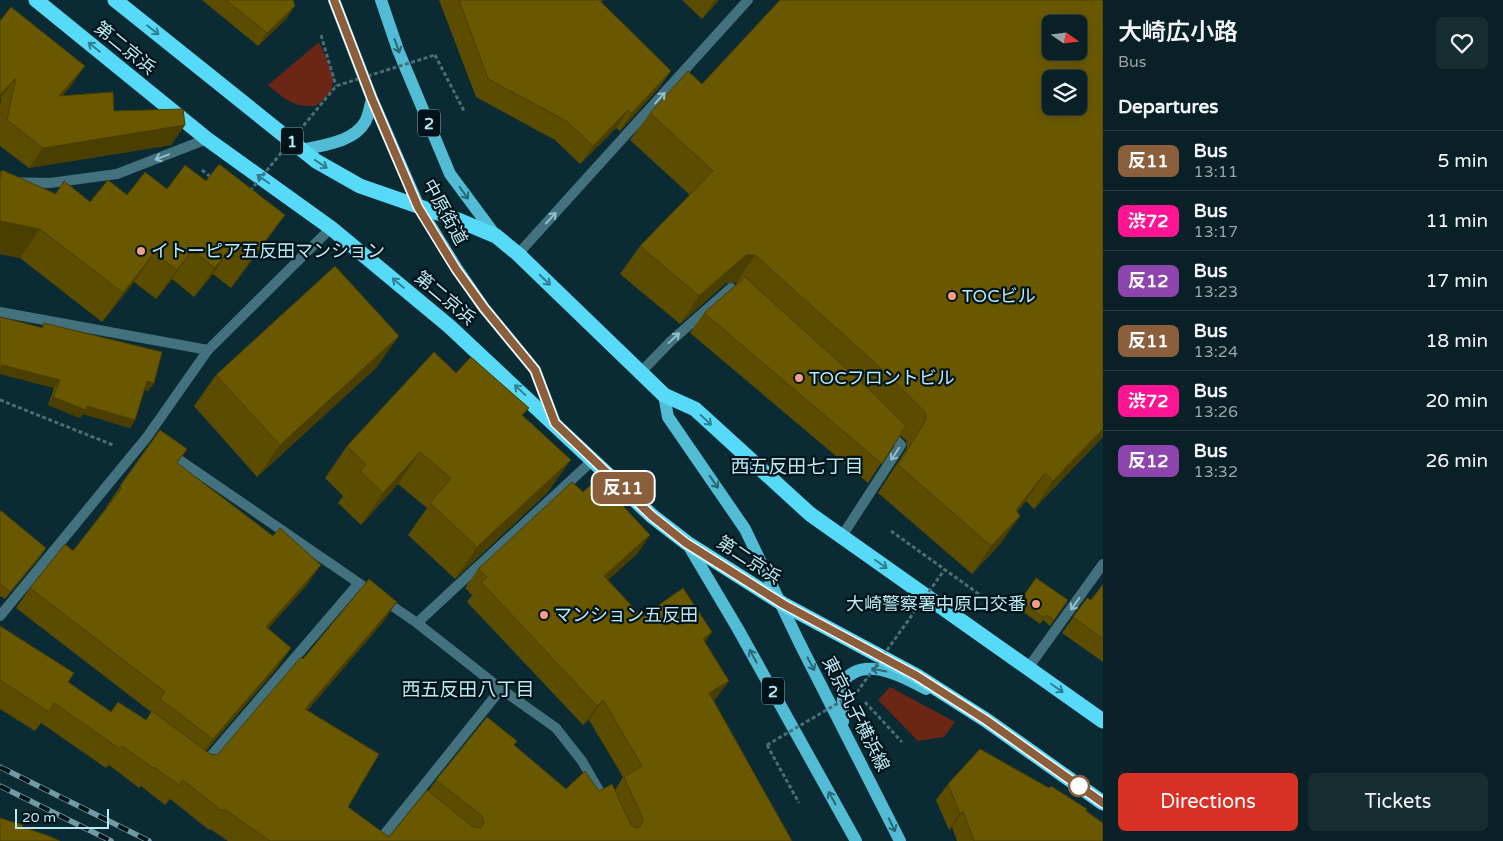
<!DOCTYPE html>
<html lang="en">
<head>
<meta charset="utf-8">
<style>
	body { margin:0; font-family:"Varela Round","Noto Sans JP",sans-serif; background:#162d32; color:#f1f3f6; height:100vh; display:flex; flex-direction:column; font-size:19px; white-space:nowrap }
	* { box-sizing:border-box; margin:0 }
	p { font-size:16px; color:#98a3a7 }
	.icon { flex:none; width:28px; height:28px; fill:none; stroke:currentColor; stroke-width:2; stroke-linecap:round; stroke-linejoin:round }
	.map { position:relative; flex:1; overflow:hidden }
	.drawer { display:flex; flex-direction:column; background:#082026; width:400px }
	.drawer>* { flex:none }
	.badge { padding:0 10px; border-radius:8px; font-size:18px; line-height:32px }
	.needle { width:32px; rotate:104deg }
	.controls { position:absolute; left:1042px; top:15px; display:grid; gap:10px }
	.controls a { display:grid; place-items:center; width:45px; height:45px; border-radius:8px; background:#082026; box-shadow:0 2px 8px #0003,0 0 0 1px #293e43; font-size:25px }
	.scale { position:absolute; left:15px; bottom:12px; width:94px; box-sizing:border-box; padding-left:5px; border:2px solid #bae8f4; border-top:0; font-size:14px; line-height:18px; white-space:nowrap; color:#bae8f4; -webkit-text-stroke:4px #001318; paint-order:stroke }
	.map>.badge { position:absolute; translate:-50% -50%; box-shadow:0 0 0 2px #fff }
	h2 { padding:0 15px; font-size:19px; line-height:45px }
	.round { display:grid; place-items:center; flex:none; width:52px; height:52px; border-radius:8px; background:#162d32 }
	.head { display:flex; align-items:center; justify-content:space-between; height:85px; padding:0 15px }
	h1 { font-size:24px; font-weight:600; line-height:38px }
	.cta { display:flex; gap:10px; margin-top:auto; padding:10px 15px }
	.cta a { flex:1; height:58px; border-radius:8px; background:#d93025; color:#fff; font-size:20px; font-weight:600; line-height:58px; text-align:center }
	.cta a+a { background:#162d32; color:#f1f3f6 }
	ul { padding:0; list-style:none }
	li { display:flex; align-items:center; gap:15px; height:60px; padding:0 15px; border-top:1px solid #293e43 }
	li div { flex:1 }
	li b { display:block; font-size:19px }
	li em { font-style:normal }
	li .badge { min-width:55px; font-weight:700; text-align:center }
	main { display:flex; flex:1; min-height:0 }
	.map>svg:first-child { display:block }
	.green { fill:#6b2615 }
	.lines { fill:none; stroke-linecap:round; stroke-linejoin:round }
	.path { stroke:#496e78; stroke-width:3; stroke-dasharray:4 2.5; stroke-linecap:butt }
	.lane { stroke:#43717d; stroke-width:10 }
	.street { stroke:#43717d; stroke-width:10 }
	.primary { stroke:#53bcd5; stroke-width:12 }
	.highway { stroke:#57daf7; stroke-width:15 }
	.rail-casing { stroke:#729aa5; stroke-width:5.5 }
	.rail { stroke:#001318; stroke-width:4; stroke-dasharray:11; stroke-linecap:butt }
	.path-bridge { stroke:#496e78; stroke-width:3; stroke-dasharray:4 2.5; stroke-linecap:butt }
	.wall { fill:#5b4c00 }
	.shaded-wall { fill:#4a3e00 }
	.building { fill:#6a5800; stroke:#4a3e00; fill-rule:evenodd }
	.oneway { stroke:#308093 }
	.oneway2 { stroke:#2a6876 }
	.oneway3 { stroke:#90beca }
	.line-casing { stroke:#fff; stroke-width:11 }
	.line { stroke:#8b5e3c; stroke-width:8 }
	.poi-dot { fill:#f49e88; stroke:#001318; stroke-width:2 }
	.stop-dot { fill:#fff; stroke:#8b5e3c; stroke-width:2.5 }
	.labels { text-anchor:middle; stroke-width:4.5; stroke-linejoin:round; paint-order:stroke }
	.shield { fill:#001318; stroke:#82a8b2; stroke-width:1 }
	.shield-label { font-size:16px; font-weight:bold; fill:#bae8f4 }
	.street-label { font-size:18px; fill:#bae8f4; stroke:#001318 }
	.poi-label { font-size:18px; fill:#bae8f4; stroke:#001318; text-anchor:start }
	.neighbourhood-label { font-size:19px; fill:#bae8f4; stroke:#001318 }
</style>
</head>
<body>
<main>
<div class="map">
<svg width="1103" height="841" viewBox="0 0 1103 841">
	<rect width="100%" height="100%" fill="#0a2b33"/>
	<path class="green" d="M 319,42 L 334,76 L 331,92 L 316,106 C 292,107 285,99 268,85 Z
		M 890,687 L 955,722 L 944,737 L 918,741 L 878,700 Z"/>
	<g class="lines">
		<path class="path" d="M 321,35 L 336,86
			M 435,55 L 464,111
			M 202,170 L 212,178
			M 0,400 L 113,445
			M 891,531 L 997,607
			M 865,702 L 902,742
			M 767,745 L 799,803"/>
		<path class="lane" d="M 0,312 L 208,350
			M 640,373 L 671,341 L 731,288 L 741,297
			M 842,536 L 901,445 L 888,432
			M 556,728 L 582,761 L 605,801
			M 204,764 L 358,584
			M 379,841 L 501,689"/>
		<path class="street" d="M 0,182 L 50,183 L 117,174 L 207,139
			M 518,254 L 748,0
			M 168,452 L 417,623 L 501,689 L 556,728
			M 0,616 L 147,437 L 208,350 L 331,228
			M 417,623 L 593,460
			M 1028,668 L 1103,564"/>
		<path class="primary" d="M 334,0 L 372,99 L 419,207 L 457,269 L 484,308 L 535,370 L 555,423
			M 381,0 L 398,50 L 450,174 L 496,236
			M 302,150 C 323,145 354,142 365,122 C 369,115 370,106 372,99
			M 664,395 L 668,417 L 745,529 L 799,642 L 900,841
			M 687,543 L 738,629 L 856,841
			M 843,722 L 843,682 C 863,654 903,677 926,689"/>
		<path class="highway" d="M 36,0 L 207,139 L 331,228 L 449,326 L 652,516 L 687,543 L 783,604 L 917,676 L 986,720 L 1103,803
			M 115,0 L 316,161 L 360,186 L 458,220 L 496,236 L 518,254 L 664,395 L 695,409 L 810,514 L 1103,721"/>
		<defs>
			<path id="rail" d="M 0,767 L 149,841
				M 0,786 L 111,841"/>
		</defs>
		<use href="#rail" class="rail-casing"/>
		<use href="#rail" class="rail"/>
		<path class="path-bridge" d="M 250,191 L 336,86 L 435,55
			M 767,745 L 857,692 L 945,569"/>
	</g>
	<path class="wall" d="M 202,0 L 293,0 L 286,19 L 258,46 Z
		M 439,0 L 603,0 L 601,2 L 671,71 L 658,89 L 620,131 L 616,128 L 580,164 L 555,140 L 476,97 Z
		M 682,0 L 719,0 L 702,19 Z
		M 0,21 L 71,86 L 63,95 L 114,111 L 185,125 L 171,145 L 29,168 L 0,146 L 0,105 L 1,98 L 0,99 Z
		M 702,84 L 1103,437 L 1034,509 L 1026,501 L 1017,512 L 1020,516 L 1000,544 L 972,574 L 878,493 L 907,448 L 906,440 L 900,435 L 868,483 L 690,333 L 704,313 L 737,284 L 736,283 L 726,283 L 680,324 L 620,274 L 640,246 L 690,195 L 630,140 L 650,113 Z
		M 2,170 L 55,194 L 64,181 L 90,202 L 127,195 L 167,189 L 206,181 L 285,215 L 264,244 L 231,288 L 213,274 L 194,297 L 172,279 L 156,299 L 134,282 L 102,322 L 20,258 L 0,254 L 0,172 Z
		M 0,317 L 41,328 L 44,323 L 154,383 L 148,391 L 144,390 L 135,420 L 130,428 L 83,414 L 80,418 L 48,405 L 54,388 L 0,374 Z
		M 376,368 L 257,477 L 194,406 L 216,375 Z
		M 456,373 L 524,417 L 548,492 L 455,579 L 408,535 L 427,508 L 398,484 L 361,525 L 338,503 L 343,496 L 325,478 L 347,446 Z
		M 160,430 L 177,463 L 307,585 L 268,628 L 291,648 L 277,668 L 206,751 L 210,754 L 217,755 L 303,659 L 383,622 L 307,711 L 348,807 L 389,837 L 428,791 L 436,780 L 514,746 L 566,789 L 599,791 L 615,790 L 623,777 L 589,720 L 583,725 L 467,602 L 472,595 L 465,588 L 478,569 L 583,492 L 650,535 L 637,554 L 608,580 L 642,617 L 712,632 L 705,642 L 715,700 L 714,701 L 792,841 L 228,841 L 210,829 L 209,830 L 170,799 L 165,805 L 141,786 L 139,788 L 109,765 L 106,768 L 41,723 L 35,731 L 0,709 L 0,626 L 68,682 L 111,712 L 146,720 L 151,712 L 16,608 L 30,588 L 73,551 L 107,507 L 106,507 Z
		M 0,510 L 41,556 L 5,599 L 0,596 Z
		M 1036,578 L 1068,600 L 1050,626 L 1043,620 L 1040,624 L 1016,607 Z
		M 1103,584 L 1103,662 L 1062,633 L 1087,598 L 1091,600 Z
		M 948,784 L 1086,811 L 1103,841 L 957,841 L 952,827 L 949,830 L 936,800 Z"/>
	<path class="shaded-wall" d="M 715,0 L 719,0 L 702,19 Z
		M 295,6 L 286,19 L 258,46 L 267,33 Z
		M 85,66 L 71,86 L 45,116 L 59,96 Z
		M 671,71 L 658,89 L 620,131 L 632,113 Z
		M 16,78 L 0,99 L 0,95 Z
		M 628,110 L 616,128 L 580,164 L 593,146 Z
		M 185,125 L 171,145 L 29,168 L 43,148 Z
		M 285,215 L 264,244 L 231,288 L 251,259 Z
		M 0,221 L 40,229 L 20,258 L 0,254 Z
		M 233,244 L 213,274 L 194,297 L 215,268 Z
		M 192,250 L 172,279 L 156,299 L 177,270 Z
		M 154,253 L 134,282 L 102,322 L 123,293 Z
		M 746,255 L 755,255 L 736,283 L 726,283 L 680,324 L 699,296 Z
		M 399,336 L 376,368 L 257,477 L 280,445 Z
		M 2,365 L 60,380 L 54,388 L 0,374 L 0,368 Z
		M 147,381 L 154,383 L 148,391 L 141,389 Z
		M 53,397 L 87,406 L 135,420 L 130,428 L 83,414 L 80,418 L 48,405 Z
		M 1103,429 L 1103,437 L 1034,509 L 1053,481 Z
		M 420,452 L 398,484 L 361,525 L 383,493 Z
		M 571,460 L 548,492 L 455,579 L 477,547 Z
		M 1045,473 L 1026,501 L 996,538 L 1016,510 Z
		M 1020,516 L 1000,544 L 972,574 L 991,546 Z
		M 650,535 L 637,554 L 590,595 L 604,576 Z
		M 46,548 L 41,556 L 5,599 L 10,592 Z
		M 321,565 L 307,585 L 252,647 L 266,627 Z
		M 397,602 L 383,622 L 291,729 L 305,709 Z
		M 712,632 L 698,652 L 703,639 Z
		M 291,648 L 277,668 L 199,759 L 213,739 Z
		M 729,681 L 715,700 L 695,713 L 709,693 Z
		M 603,700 L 589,720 L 583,725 L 597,706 Z
		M 963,811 L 952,827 L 949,830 L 960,814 Z"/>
	<path class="building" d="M 226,0 L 293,0 L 295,6 L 267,33 Z
		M 459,0 L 599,0 L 671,71 L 632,113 L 628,110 L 593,146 L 568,122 L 488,79 Z
		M 780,0 L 1103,0 L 1103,429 L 1053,481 L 1045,473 L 1016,510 L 1020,516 L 991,546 L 898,465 L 926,420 L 925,412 L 885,372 L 755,255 L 746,255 L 699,296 L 640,246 L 713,171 L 650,113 L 688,71 L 702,84 ZM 1051,24 L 1079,24 L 1079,51 L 1051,51 ZM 1051,79 L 1079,79 L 1079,106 L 1051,106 Z
		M 11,7 L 85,66 L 59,96 L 113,92 L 114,111 L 183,109 L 185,125 L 43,148 L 7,120 L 16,78 L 0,95 L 0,21 Z
		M 219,164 L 285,215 L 251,259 L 233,244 L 215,268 L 192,250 L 177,270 L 154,253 L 123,293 L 40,229 L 0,221 L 0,179 L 2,170 L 56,194 L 64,181 L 90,202 L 108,180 L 127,195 L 145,172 L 167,189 L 185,165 L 206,181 Z
		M 335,266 L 399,336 L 280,445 L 216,375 Z
		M 745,277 L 870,390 L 906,426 L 882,464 L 704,313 Z
		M 0,317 L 43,328 L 44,323 L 162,352 L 154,383 L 147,381 L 135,420 L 87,406 L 86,410 L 53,397 L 60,380 L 2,365 L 0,372 Z
		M 434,352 L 456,373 L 471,357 L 529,408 L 522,415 L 571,460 L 477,547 L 430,503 L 451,478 L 420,452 L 383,493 L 360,471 L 366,465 L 347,446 Z
		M 160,430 L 187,449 L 177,463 L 273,536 L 280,528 L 321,565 L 266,627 L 291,648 L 213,739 L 160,699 L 165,692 L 30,588 L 65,544 L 73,551 L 122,488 L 120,486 Z
		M 598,479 L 650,535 L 604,576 L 642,617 L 683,588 L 712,632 L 703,639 L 729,681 L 709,693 L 792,841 L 270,841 L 224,809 L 222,811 L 183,780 L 179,785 L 154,767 L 153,768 L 122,746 L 120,749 L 54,703 L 49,712 L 0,680 L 0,626 L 74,673 L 68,682 L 111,712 L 118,702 L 146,720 L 152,711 L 210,754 L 217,755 L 301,657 L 303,659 L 369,579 L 397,602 L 305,709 L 379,754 L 348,807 L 389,837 L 427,790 L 473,827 L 481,828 L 484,823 L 482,816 L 436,780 L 487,717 L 517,741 L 514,745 L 566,789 L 585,771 L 599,791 L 612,784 L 631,825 L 636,828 L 640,827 L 643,819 L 624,777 L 642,766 L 603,700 L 597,706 L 481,582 L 487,577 L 478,569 L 572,482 L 583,492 Z
		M 0,510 L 46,548 L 10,592 L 0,584 Z
		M 1036,578 L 1068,600 L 1054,620 L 1047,615 L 1044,618 L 1020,601 Z
		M 1103,584 L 1103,639 L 1073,617 L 1087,598 L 1091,600 Z
		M 980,749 L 1049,788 L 1051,786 L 1087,809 L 1086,811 L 1103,823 L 1103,841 L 974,841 L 963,811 L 960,814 L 948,784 Z
		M 0,818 L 23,825 L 22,827 L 49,836 L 60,841 L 0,841 Z"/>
	<defs><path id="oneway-shaft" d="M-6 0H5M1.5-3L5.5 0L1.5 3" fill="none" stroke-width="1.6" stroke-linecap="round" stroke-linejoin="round" transform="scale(1.25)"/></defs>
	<g class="oneway">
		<use href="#oneway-shaft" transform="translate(153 30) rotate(38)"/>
		<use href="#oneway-shaft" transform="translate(94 47) rotate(-141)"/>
		<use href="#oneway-shaft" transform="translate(321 164) rotate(33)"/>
		<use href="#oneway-shaft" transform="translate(263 179) rotate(-145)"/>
		<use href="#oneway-shaft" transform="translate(545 280) rotate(44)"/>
		<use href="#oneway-shaft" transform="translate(398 283) rotate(-140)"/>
		<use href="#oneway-shaft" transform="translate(520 390) rotate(-137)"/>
		<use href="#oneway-shaft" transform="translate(706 420) rotate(43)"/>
		<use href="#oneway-shaft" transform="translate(881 564) rotate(35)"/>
		<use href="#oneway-shaft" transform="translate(1057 688) rotate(35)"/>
	</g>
	<g class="oneway2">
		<use href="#oneway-shaft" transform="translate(397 46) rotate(70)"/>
		<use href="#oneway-shaft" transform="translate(464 193) rotate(54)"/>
		<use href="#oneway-shaft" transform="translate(714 482) rotate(55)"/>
		<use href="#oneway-shaft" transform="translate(753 656) rotate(-119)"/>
		<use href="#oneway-shaft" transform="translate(811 664) rotate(62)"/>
		<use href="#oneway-shaft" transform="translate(879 670) rotate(-168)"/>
		<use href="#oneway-shaft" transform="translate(832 798) rotate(-119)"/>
		<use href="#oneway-shaft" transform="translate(892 825) rotate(64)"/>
	</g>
	<g class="oneway3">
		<use href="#oneway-shaft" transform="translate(660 98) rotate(-48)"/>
		<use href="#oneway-shaft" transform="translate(162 157) rotate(159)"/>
		<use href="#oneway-shaft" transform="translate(551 218) rotate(-47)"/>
		<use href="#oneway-shaft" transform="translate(674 338) rotate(-43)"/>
		<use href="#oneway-shaft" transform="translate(895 454) rotate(123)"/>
		<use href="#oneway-shaft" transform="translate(1075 604) rotate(126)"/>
	</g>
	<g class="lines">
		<defs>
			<path id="line" d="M 334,0 L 372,99 L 418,207 L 456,269 L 484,308 L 535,370 L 555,423 L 652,516 L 686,543 L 783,604 L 917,676 L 986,720 L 1103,803"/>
		</defs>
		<use href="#line" class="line-casing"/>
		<use href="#line" class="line"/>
	</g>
	<g class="poi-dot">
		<circle cx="141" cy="251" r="5"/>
		<circle cx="952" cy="296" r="5"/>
		<circle cx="799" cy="378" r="5"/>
		<circle cx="1036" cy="604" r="5"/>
		<circle cx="544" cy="615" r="5"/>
	</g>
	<circle class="stop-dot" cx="1079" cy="786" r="10"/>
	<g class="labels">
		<g class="shield">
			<rect x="418" y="109.5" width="22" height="27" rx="4"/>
			<rect x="281" y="127.5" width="22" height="27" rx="4"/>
			<rect x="762" y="677.5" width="22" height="27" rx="4"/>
		</g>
		<g class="shield-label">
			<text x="429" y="129">2</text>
			<text x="292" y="147">1</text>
			<text x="773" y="697">2</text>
		</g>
		<g class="street-label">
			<text transform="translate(125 48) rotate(39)" y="6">第二京浜</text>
			<text transform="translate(445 212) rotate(61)" y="6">中原街道</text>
			<text transform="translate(445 298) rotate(40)" y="6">第二京浜</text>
			<text transform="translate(749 560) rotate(33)" y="6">第二京浜</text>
			<text transform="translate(856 714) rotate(63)" y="6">東京丸子横浜線</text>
		</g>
		<g class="poi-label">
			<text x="151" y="257">イトーピア五反田マンション</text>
			<text x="962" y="302">TOCビル</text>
			<text x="809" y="384">TOCフロントビル</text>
			<text x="1026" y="610" text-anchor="end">大崎警察署中原口交番</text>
			<text x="554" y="621">マンション五反田</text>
		</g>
		<g class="neighbourhood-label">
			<text x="797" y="473">西五反田七丁目</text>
			<text x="468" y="696">西五反田八丁目</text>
		</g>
	</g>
</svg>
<div class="controls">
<a><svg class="needle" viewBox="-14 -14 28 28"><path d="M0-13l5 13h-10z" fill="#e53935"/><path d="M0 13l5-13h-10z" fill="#98a3a7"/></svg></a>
<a><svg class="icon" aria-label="layers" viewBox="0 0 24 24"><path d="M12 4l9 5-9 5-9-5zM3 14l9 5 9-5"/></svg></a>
</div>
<div class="scale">20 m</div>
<b class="badge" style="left:623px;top:488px;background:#8b5e3c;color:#fff">反11</b>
</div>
<section class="drawer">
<div class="head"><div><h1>大崎広小路</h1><p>Bus</p></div><a class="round"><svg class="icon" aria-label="heart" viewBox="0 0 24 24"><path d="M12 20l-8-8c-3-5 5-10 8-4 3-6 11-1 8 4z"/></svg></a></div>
<h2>Departures</h2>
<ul>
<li><span class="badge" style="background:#8b5e3c;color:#fff">反11</span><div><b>Bus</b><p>13:11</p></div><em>5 min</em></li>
<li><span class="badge" style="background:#ff1493;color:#fff">渋72</span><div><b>Bus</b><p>13:17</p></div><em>11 min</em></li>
<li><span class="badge" style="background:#8e44ad;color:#fff">反12</span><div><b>Bus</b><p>13:23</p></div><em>17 min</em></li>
<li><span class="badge" style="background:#8b5e3c;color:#fff">反11</span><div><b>Bus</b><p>13:24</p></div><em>18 min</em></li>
<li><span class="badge" style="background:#ff1493;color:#fff">渋72</span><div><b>Bus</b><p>13:26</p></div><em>20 min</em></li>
<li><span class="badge" style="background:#8e44ad;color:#fff">反12</span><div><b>Bus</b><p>13:32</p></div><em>26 min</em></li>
</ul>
<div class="cta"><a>Directions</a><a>Tickets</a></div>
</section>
</main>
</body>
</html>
